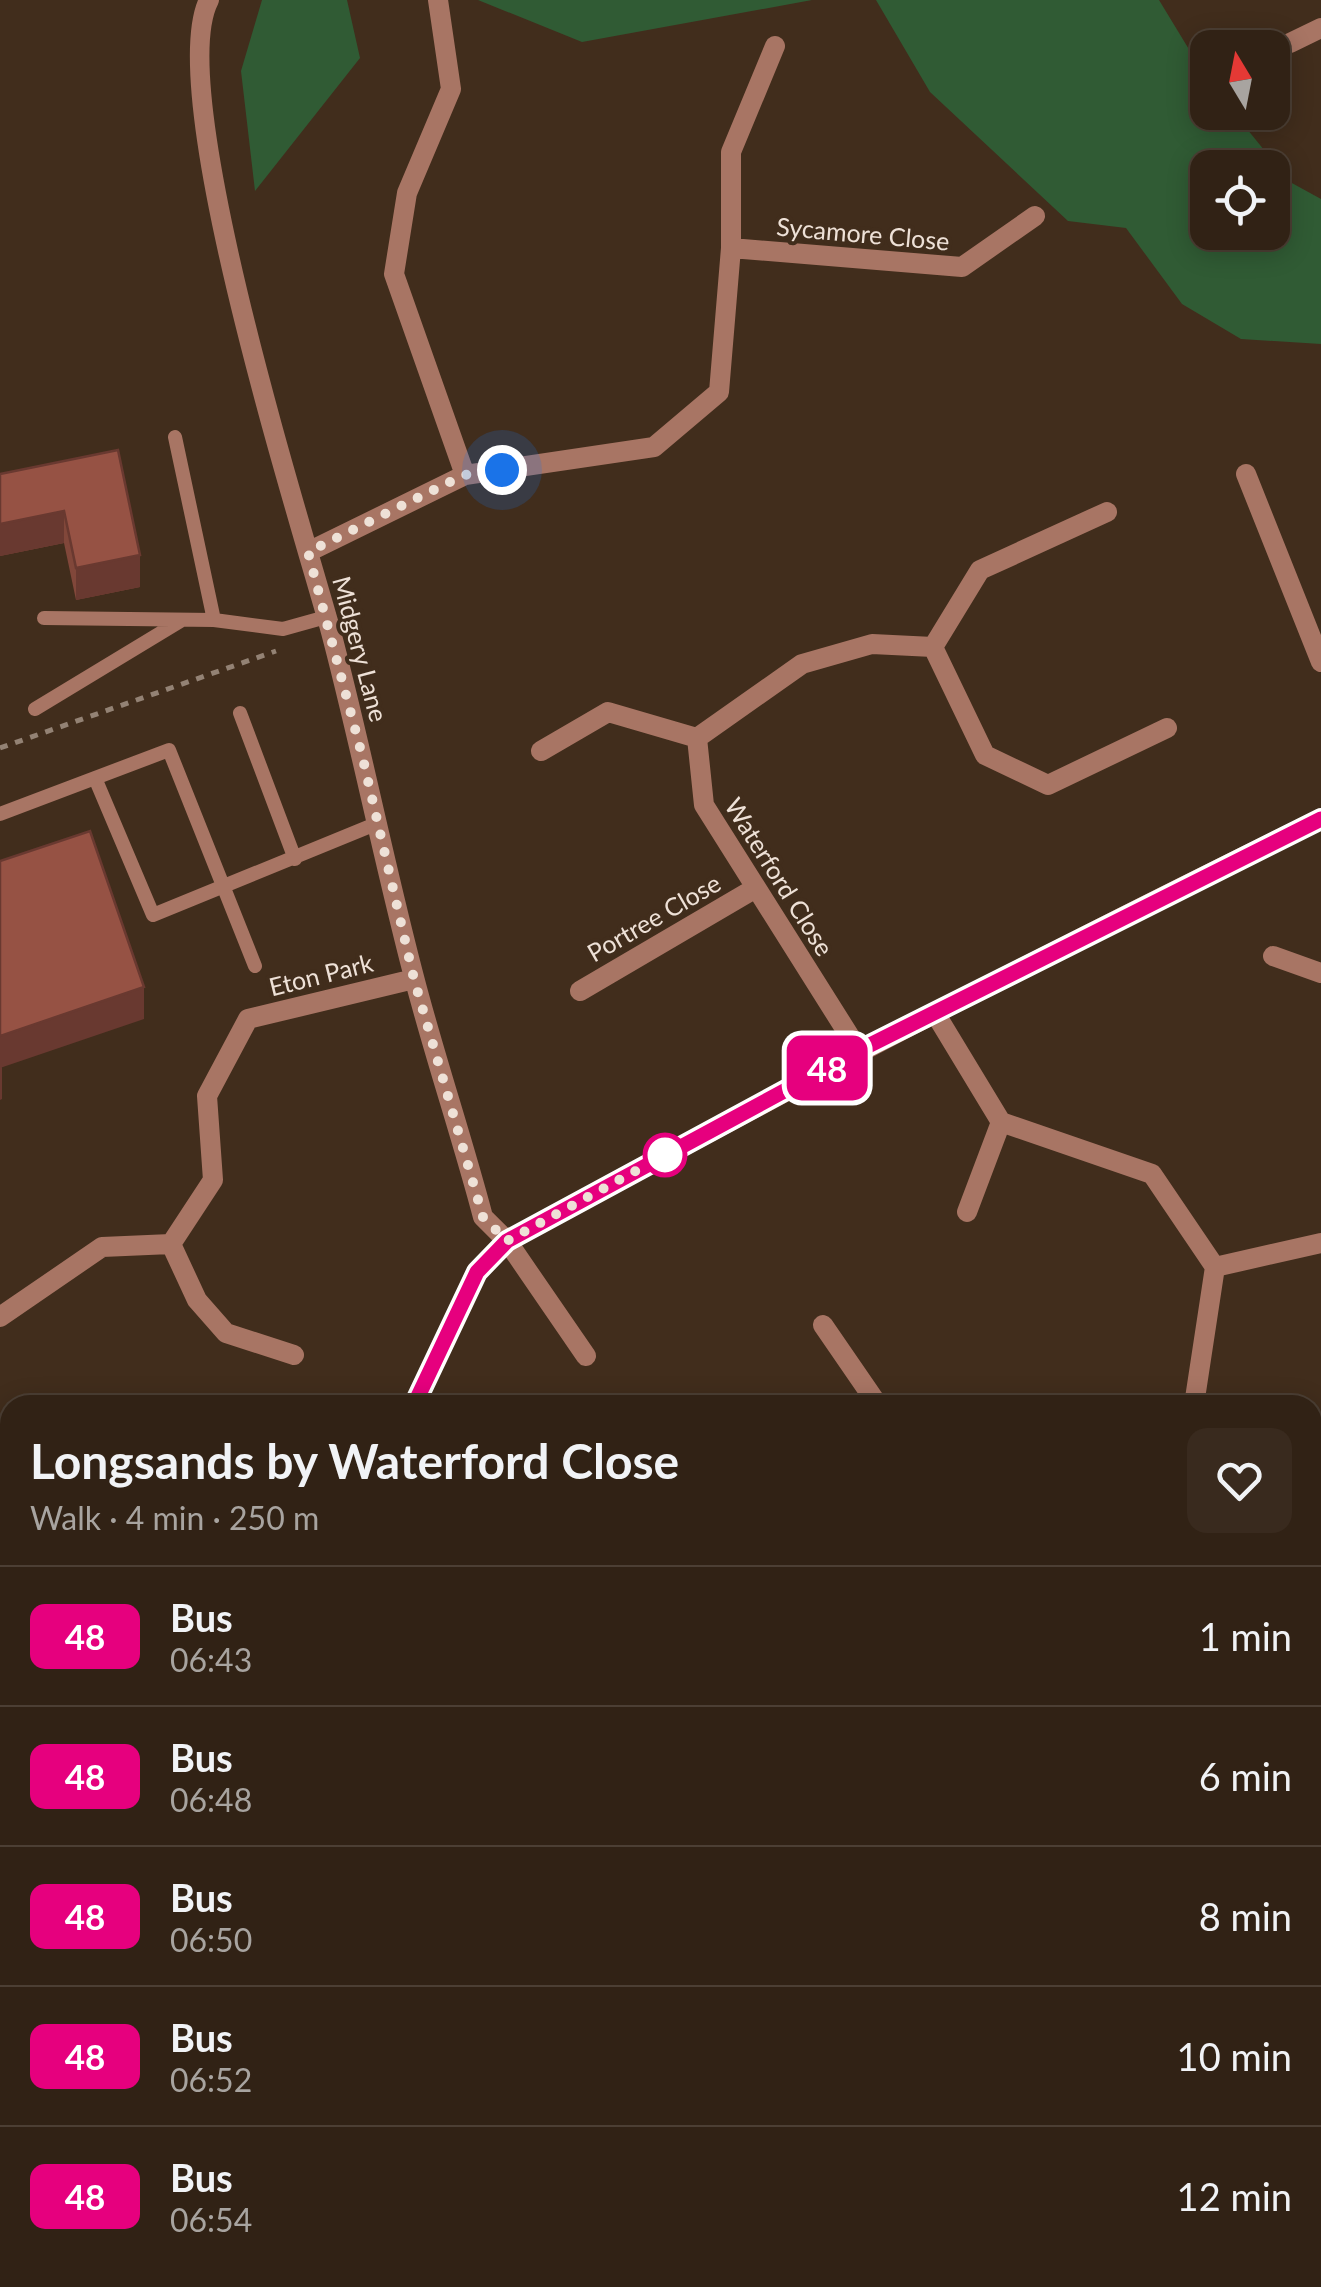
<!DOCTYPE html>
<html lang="en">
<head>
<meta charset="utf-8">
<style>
	body { margin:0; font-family:Lato,sans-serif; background:#392a1e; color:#f1f3f6; height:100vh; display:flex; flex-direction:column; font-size:38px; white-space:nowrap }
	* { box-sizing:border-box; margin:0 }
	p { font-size:32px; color:#a8a4a0 }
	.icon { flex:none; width:55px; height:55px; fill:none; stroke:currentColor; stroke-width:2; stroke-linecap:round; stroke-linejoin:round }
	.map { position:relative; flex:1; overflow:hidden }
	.panel { position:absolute; left:0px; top:1395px; width:1322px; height:892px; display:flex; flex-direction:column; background:#312215; border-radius:30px 30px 0 0; box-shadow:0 5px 25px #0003,0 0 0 2px #4c3f34 }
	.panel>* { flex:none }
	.badge { padding:0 20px; border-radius:15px; font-size:35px; line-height:65px }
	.needle { width:65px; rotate:350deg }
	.tools { position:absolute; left:1190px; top:30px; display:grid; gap:20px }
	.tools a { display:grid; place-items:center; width:100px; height:100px; border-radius:20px; background:#312215; box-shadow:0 5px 25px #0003,0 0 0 2px #4c3f34; font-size:50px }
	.you { position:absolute; width:50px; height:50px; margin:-25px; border:8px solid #fff; border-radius:50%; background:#1a73e8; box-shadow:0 0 0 15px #1a73e833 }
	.map>.badge { position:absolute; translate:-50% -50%; box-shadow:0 0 0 5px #fff }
	.round { display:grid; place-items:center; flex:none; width:105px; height:105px; border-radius:20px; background:#392a1e }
	.summary { display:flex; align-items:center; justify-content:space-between; height:170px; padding:0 30px }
	h1 { font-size:48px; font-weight:700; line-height:75px }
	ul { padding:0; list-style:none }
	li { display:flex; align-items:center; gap:30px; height:140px; padding:0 30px; border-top:2px solid #4c3f34 }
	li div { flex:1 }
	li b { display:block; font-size:38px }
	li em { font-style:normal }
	li .badge { min-width:110px; font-weight:700; text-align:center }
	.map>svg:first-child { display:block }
	.green { fill:#305b34; fill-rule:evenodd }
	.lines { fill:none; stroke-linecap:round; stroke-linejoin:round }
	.stream { stroke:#368bab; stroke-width:9 }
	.path { stroke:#938274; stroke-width:5; stroke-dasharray:8 8; stroke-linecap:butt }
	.service { stroke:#a87564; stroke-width:14 }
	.minor { stroke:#a87564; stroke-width:20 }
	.tertiary { stroke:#a87564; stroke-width:20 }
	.secondary { stroke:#ea997e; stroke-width:20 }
	.wall { fill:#81473a }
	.shaded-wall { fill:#693930 }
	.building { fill:#965244; stroke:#693930; stroke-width:2.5 }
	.line-casing { stroke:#fff; stroke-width:22 }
	.line { stroke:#e6007e; stroke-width:15 }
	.walk { stroke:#eee1d7; stroke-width:10; stroke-dasharray:0 18 }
	.stop-dot { fill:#fff; stroke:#e6007e; stroke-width:5 }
	.labels { text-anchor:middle; stroke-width:8; stroke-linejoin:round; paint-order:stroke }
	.street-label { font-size:25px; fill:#eee1d7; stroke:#412d1c }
</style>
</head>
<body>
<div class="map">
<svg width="1321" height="2287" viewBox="0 0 1321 2287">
	<rect width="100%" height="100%" fill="#412d1c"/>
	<path class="green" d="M 262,0 L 347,0 L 360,58 L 255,191 L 241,71 Z
		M 478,0 L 812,0 L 582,42 Z
		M 876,0 L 1159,0 L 1207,79 L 1208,112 L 1234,113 L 1290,182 L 1321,199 L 1321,344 L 1241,339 L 1182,304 L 1126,228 L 1068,221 L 930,92 ZM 1208,168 L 1272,168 L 1272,232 L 1208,232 Z
		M 1321,1585 L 1321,1771 L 1313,1780 L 1312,1595 Z
		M 1313,2024 L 1321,2024 L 1321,2157 L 1313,2156 Z
		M 14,2278 L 184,2278 L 187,2287 L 9,2287 Z
		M 495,2278 L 615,2278 L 608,2287 L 482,2287 Z"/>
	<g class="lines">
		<path class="stream" d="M 1312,2146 L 1321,2126
			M 521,2287 L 535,2278"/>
		<path class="path" d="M 0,748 L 276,651
			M 539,2287 L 555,2278"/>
		<path class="service" d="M 175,437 L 214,620
			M 44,618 L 214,620 L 283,629 L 326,617
			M 35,709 L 182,620
			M 240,713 L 295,859
			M 95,778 L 153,915 L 378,823
			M 0,814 L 169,750 L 255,966"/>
		<path class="minor" d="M 209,0 C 163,89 300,520 331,632 C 361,746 384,863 414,977 C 435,1058 462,1137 483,1217 L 507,1241 L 586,1356
			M 438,0 L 451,89 L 407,193 L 394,274 L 465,475
			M 1290,43 L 1321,28
			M 731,248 L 962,267 L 1035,216
			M 1246,474 L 1321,662
			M 308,552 L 465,475 L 654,447 L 719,392 L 731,248 L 731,152 L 775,46
			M 933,647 L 985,755 L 1048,785 L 1167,728
			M 933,647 L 980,570 L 1107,512
			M 541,751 L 608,712 L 697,738
			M 1273,956 L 1321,973
			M 580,991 L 754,889
			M 935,1013 L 1001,1122 L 1152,1174 L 1215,1267 L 1194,1405
			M 859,1051 L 704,805 L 697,738 L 802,664 L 872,644 L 933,647
			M 967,1212 L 1001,1122
			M 171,1244 L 197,1300 L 226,1333 L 294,1355
			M 1215,1267 L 1321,1243
			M 0,1317 L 102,1247 L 171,1244 L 213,1180 L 207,1096 L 248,1019 L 414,979
			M 823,1325 L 878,1405
			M 1312,1507 L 1313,1507
			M 0,1643 L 10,1648
			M 0,2012 L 10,2024
			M 0,2062 L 10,2046"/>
		<path class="tertiary" d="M 414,1405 L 477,1272 L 507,1241 C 776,1096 1045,952 1321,819"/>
		<path class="secondary" d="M 0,1514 L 10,1522
			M 1312,1824 L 1321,1815
			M 1312,1846 L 1321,1846
			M 1312,1995 L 1321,1995"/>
	</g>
	<path class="wall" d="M 118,450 L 140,587 L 76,600 L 64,543 L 0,556 L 0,474 Z
		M 854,2278 L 901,2278 L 884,2287 L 860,2287 Z
		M 976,2278 L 1031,2278 L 1028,2280 L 1030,2285 L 1043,2287 L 978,2287 Z"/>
	<path class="shaded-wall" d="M 64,511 L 64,543 L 0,556 L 0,524 Z
		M 140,555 L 140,587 L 76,600 L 76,568 Z
		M 144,987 L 144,1019 L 0,1068 L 0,1036 Z
		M 2,1067 L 2,1099 L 0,1100 L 0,1068 Z
		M 7,1768 L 7,1785 L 0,1796 L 0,1779 Z
		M 9,1836 L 9,1844 L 2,1855 L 2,1846 Z
		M 870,2278 L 901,2278 L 884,2287 L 865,2287 L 865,2280 Z"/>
	<path class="building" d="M 118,450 L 140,555 L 76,568 L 64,511 L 0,524 L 0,474 Z
		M 90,831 L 144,987 L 0,1036 L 0,861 Z
		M 0,1763 L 7,1768 L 0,1779 Z
		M 2,1796 L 9,1836 L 2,1846 L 0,1845 L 0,1798 Z
		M 807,2278 L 834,2278 L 840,2287 L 793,2287 Z
		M 981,2278 L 1027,2278 L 1030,2285 L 1040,2280 L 1043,2287 L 985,2287 Z
		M 785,2279 L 789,2287 L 770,2287 Z"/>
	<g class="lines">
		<defs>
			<path id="line" d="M 414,1405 L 477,1272 L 507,1241 L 860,1050 L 1321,819"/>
		</defs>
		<use href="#line" class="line-casing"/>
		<use href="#line" class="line"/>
		<path class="walk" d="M 502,470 L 464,475 L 308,552 L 362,755 L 414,979 L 483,1217 L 507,1241 L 665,1155"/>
	</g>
	<circle class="stop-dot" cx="665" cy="1155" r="20"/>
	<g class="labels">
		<g class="street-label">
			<text transform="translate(863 234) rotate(5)" y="9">Sycamore Close</text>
			<text transform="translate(360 649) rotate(75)" y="9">Midgery Lane</text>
			<text transform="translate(779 877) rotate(58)" y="9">Waterford Close</text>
			<text transform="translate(654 918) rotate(-30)" y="9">Portree Close</text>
			<text transform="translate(321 975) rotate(-14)" y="9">Eton Park</text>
		</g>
	</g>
</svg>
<div class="tools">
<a><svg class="needle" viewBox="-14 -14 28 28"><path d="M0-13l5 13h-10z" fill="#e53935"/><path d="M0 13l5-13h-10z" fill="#a8a4a0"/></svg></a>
<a><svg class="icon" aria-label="locate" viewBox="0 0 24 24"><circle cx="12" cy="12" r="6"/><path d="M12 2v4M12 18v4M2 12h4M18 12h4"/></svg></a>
</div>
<div class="you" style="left:502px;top:470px"></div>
<b class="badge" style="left:827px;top:1068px;background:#e6007e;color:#fff">48</b>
<section class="panel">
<div class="summary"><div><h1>Longsands by Waterford Close</h1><p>Walk · 4 min · 250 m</p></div><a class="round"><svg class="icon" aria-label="heart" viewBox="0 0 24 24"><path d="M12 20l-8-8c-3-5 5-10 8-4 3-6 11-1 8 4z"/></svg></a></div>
<ul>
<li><span class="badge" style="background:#e6007e;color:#fff">48</span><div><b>Bus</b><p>06:43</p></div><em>1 min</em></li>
<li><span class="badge" style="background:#e6007e;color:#fff">48</span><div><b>Bus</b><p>06:48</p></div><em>6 min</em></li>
<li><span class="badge" style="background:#e6007e;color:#fff">48</span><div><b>Bus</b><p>06:50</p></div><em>8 min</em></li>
<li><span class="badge" style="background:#e6007e;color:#fff">48</span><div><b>Bus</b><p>06:52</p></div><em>10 min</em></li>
<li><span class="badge" style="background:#e6007e;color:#fff">48</span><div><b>Bus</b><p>06:54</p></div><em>12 min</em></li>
</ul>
</section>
</div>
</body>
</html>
